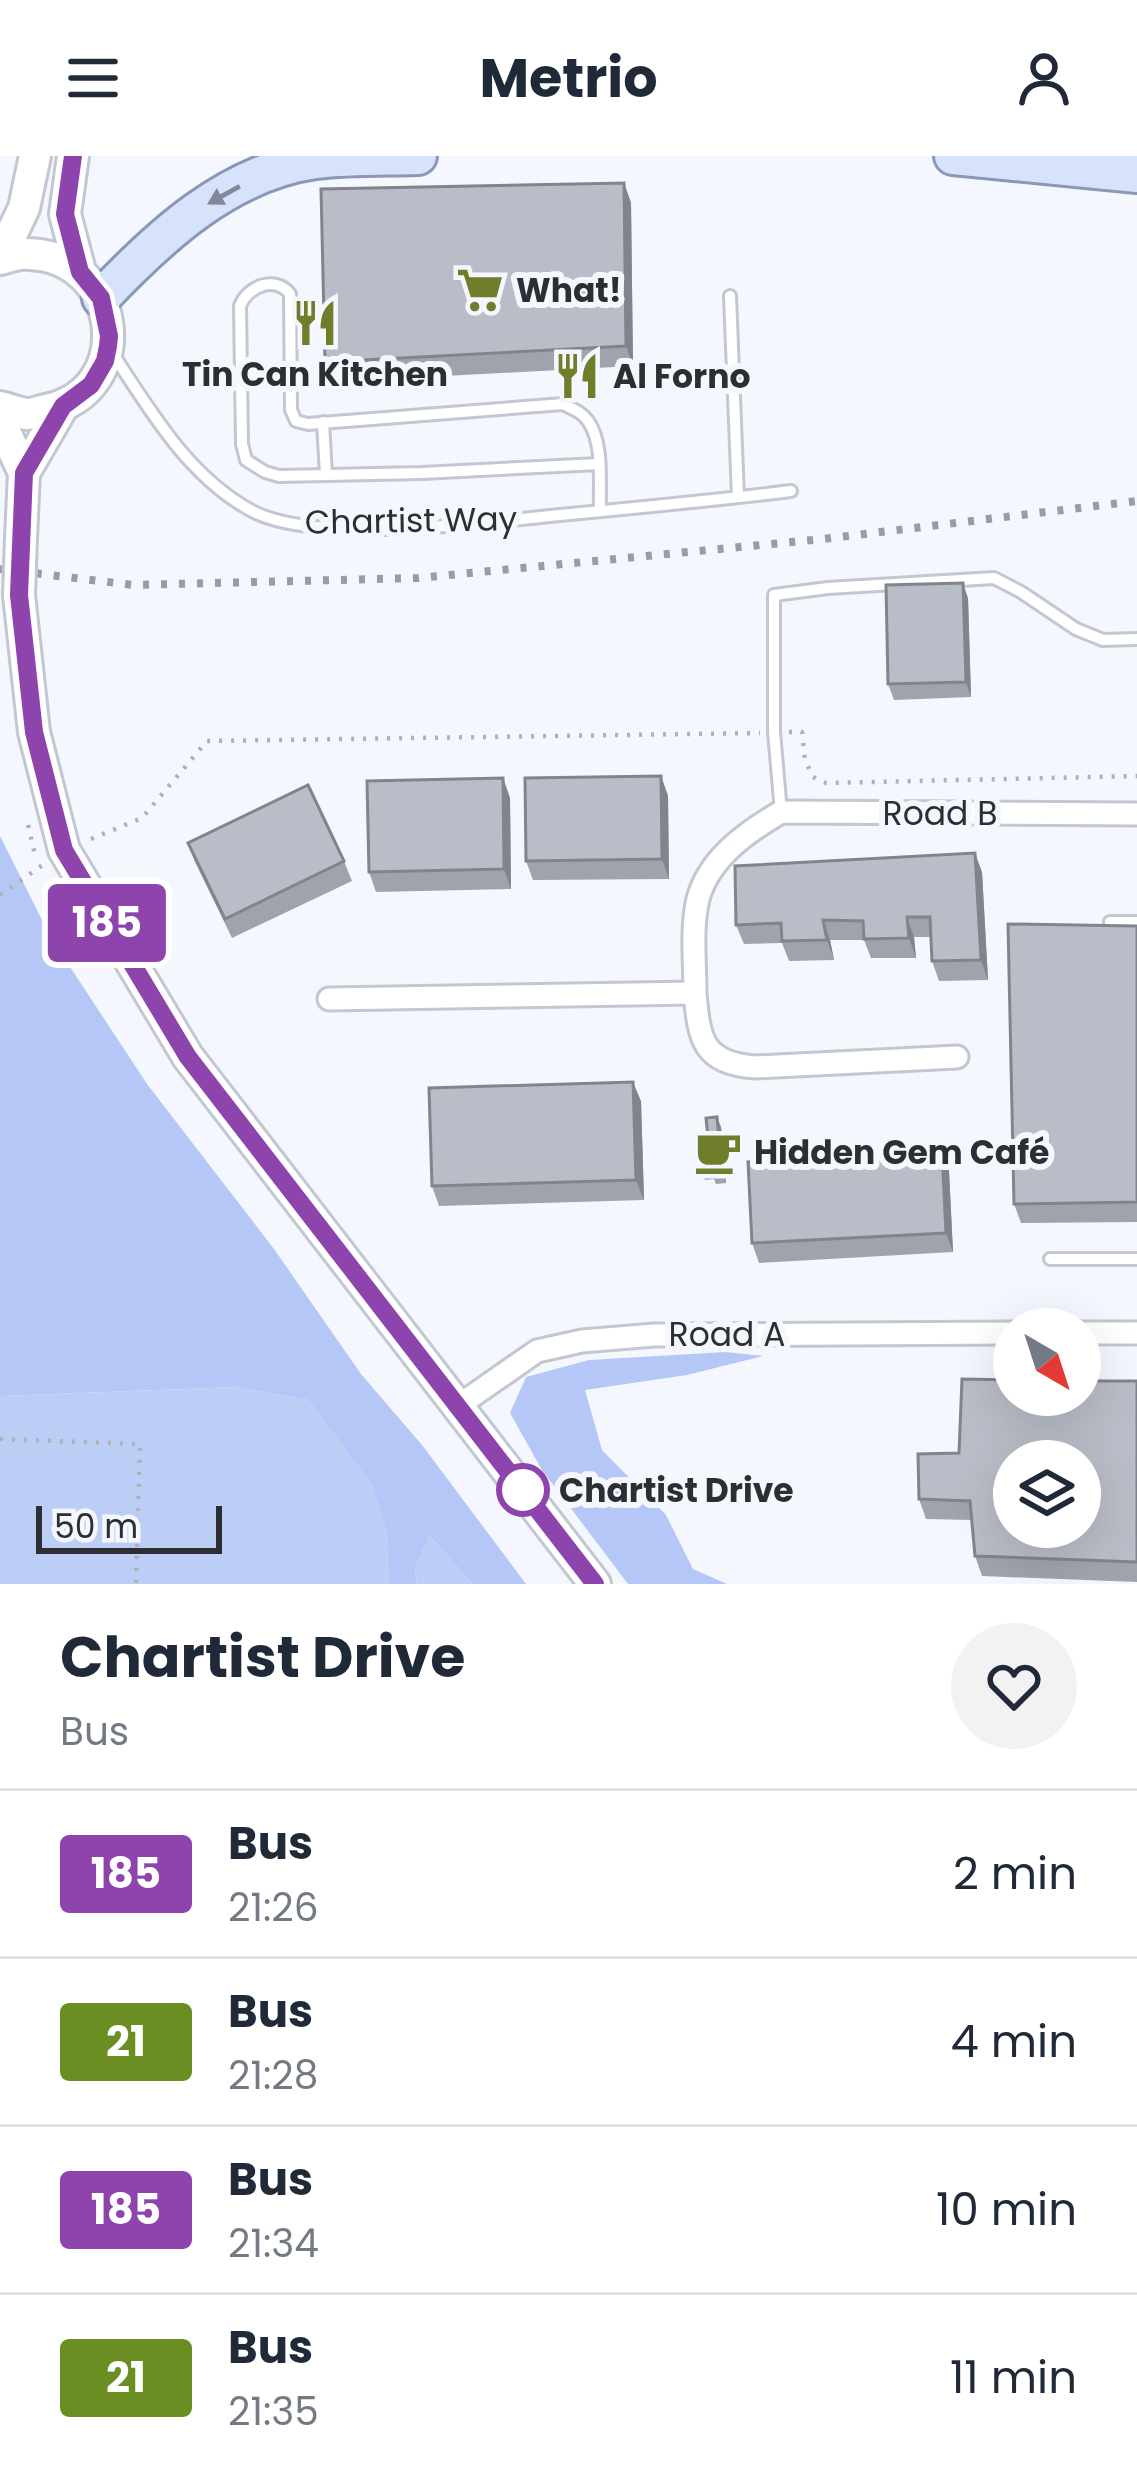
<!DOCTYPE html>
<html lang="en">
<head>
<meta charset="utf-8">
<style>
	body { margin:0; font-family:Poppins,sans-serif; background:#f2f2f3; color:#1f2937; height:100vh; display:flex; flex-direction:column; font-size:45px; white-space:nowrap }
	* { box-sizing:border-box; margin:0 }
	p { font-size:39px; color:#747a83 }
	.icon { flex:none; width:66px; height:66px; fill:none; stroke:currentColor; stroke-width:2; stroke-linecap:round; stroke-linejoin:round }
	.map { position:relative; height:1428px; overflow:hidden }
	.drawer { display:flex; flex-direction:column; background:#fff; flex:1 }
	.drawer>* { flex:none }
	.badge { padding:0 24px; border-radius:9px; font-size:42px; line-height:78px }
	.needle { width:78px; rotate:141deg }
	.controls { position:absolute; left:993px; top:1152px; display:grid; gap:24px }
	.controls a { display:grid; place-items:center; width:108px; height:108px; border-radius:50%; background:#fff; box-shadow:0 12px 48px #0002; font-size:60px }
	.scale { position:absolute; left:36px; bottom:30px; width:186px; box-sizing:border-box; padding-left:12px; border:6px solid #2c2e32; border-top:0; font-size:33px; line-height:42px; white-space:nowrap; color:#2c2e32; -webkit-text-stroke:9px #f5f7fe; paint-order:stroke }
	.map>.badge { position:absolute; translate:-50% -50%; box-shadow:0 0 0 6px #fff }
	.round { display:grid; place-items:center; flex:none; width:126px; height:126px; border-radius:63px; background:#f2f2f3 }
	.summary { display:flex; align-items:center; justify-content:space-between; height:204px; padding:0 60px }
	h1 { font-size:57px; font-weight:700; line-height:90px }
	ul { padding:0; list-style:none }
	li { display:flex; align-items:center; gap:36px; height:168px; padding:0 60px; border-top:3px solid #e0e1e3 }
	li div { flex:1 }
	li b { display:block; font-size:45px }
	li em { font-style:normal }
	li .badge { min-width:132px; font-weight:700; text-align:center }
	header { display:flex; justify-content:space-between; align-items:center; height:156px; padding:0 60px; background:#fff; font-size:54px; font-weight:700 }
	.map>svg:first-child { display:block }
	.green { fill:#bdcef6 }
	.forest { fill:#b4c7f6 }
	.lines { fill:none; stroke-linecap:round; stroke-linejoin:round }
	.lane-casing { stroke:#c2c7d1; stroke-width:16 }
	.street-casing { stroke:#c2c7d1; stroke-width:27 }
	.secondary-casing { stroke:#c2c7d1; stroke-width:36 }
	.primary-casing { stroke:#8a97b5; stroke-width:42 }
	.path { stroke:#afb1b6; stroke-width:4.5; stroke-dasharray:3 9; stroke-linecap:butt }
	.lane { stroke:#fff; stroke-width:10 }
	.street { stroke:#fff; stroke-width:21 }
	.secondary { stroke:#fff; stroke-width:30 }
	.primary { stroke:#d7e2fd; stroke-width:36 }
	.rail { stroke:#9a9ca1; stroke-width:8; stroke-dasharray:6 12; stroke-linecap:butt }
	.secondary-bridge-casing { stroke:#c2c7d1; stroke-width:36; stroke-linecap:butt }
	.secondary-bridge { stroke:#fff; stroke-width:30 }
	.wall { fill:#9fa3ab }
	.shaded-wall { fill:#82848b }
	.building { fill:#b9bdc7; stroke:#82848b; stroke-width:3; fill-rule:evenodd }
	.oneway { fill:#828898 }
	.line-casing { stroke:#fff; stroke-width:27 }
	.line { stroke:#8e44ad; stroke-width:18 }
	.stop-dot { fill:#fff; stroke:#8e44ad; stroke-width:6 }
	.labels { text-anchor:middle; stroke-width:12; stroke-linejoin:round; paint-order:stroke }
	.poi-label { font-size:33px; font-weight:bold; fill:#2c2e32; stroke:#f5f7fe; text-anchor:start }
	.street-label { font-size:33px; fill:#2c2e32; stroke:#f5f7fe }
	.stop-label { font-size:33px; font-weight:bold; fill:#2c2e32; stroke:#f5f7fe; text-anchor:start }
</style>
</head>
<body>
<header><svg class="icon" aria-label="menu" viewBox="0 0 24 24"><path d="M4 6h16M4 12h16M4 18h16"/></svg>Metrio<svg class="icon" aria-label="person" viewBox="0 0 24 24"><circle cx="12" cy="8" r="4"/><path d="M4 21q1-7 8-7t8 7"/></svg></header>
<div class="map">
<svg width="1137" height="1428" viewBox="0 0 1137 1428">
	<rect width="100%" height="100%" fill="#f5f7fe"/>
	<path class="green" d="M 237,1231 L 308,1244 L 372,1329 L 386,1375 L 389,1428 L 0,1428 L 0,1240 Z
		M 430,1380 L 472,1428 L 417,1428 L 415,1411 Z"/>
	<path class="forest" d="M 0,680 L 51,782 L 147,928 L 274,1093 L 361,1218 L 422,1289 L 526,1428 L 472,1428 L 430,1380 L 415,1411 L 417,1428 L 389,1428 L 386,1375 L 372,1329 L 308,1244 L 237,1231 L 0,1240 Z
		M 726,1196 L 763,1200 L 687,1219 L 585,1234 L 602,1294 L 666,1359 L 693,1413 L 727,1428 L 628,1428 L 542,1314 L 510,1257 L 526,1221 L 589,1204 Z"/>
	<g class="lines">
		<defs>
			<path id="lane" d="M 730,140 L 738,341
				M 113,198 C 151,256 189,321 252,355 C 317,390 495,365 571,358 C 644,351 718,344 791,335
				M 323,266 L 326,319
				M 598,308 L 422,317 L 279,320 L 265,316 L 246,304 L 242,288 L 240,150 C 248,130 275,119 290,138 L 291,254 L 296,265 L 308,268 L 563,248 C 573,253 582,256 588,265 C 604,287 599,328 600,355
				M 781,656 L 774,576 L 774,439 L 828,432 L 994,422 L 1021,436 L 1076,473 L 1103,484 L 1137,483
				M 1110,766 L 1137,766
				M 1050,1103 L 1137,1103"/>
			<path id="street" d="M 695,837 C 695,807 691,772 698,743 C 709,702 747,676 781,656 L 1137,658
				M 329,843 L 695,837 C 699,884 703,907 755,911 L 957,901
				M 1080,1177 L 1137,1177
				M 458,1250 L 537,1195 L 582,1185 L 654,1179 L 1014,1177"/>
			<path id="secondary" d="M 73,0 L 65,58 L 80,115
				M 0,102 L 24,52 L 35,0
				M 0,103 C 8,101 19,97 28,98 C 123,100 139,235 46,254 C 40,255 34,258 27,258 C 19,257 8,253 0,251
				M 0,265 L 24,317 L 21,382
				M 24,317 L 63,250
				M 19,439 L 34,576 L 64,694 L 188,901 L 595,1428"/>
			<path id="primary" d="M 953,0 L 1137,18
				M 101,142 C 159,81 228,16 316,4 C 349,0 384,1 418,0"/>
		</defs>
		<use href="#lane" class="lane-casing"/>
		<use href="#street" class="street-casing"/>
		<use href="#secondary" class="secondary-casing"/>
		<use href="#primary" class="primary-casing"/>
		<path class="path" d="M 789,576 L 802,576 L 805,604 L 813,621 L 826,627 L 1137,620
			M 28,669 L 35,699
			M 91,683 L 142,662 L 207,585 L 760,577
			M 0,739 L 44,708
			M 0,1283 L 140,1288 L 136,1428"/>
		<use href="#lane" class="lane"/>
		<use href="#street" class="street"/>
		<use href="#secondary" class="secondary"/>
		<use href="#primary" class="primary"/>
		<path class="rail" d="M 0,413 L 133,429 L 418,422 L 823,383 L 1137,345"/>
		<defs>
			<path id="secondary-bridge" d="M 19,439 L 21,382"/>
		</defs>
		<use href="#secondary-bridge" class="secondary-bridge-casing"/>
		<use href="#secondary-bridge" class="secondary-bridge"/>
	</g>
	<path class="wall" d="M 624,27 L 631,47 L 633,210 L 332,226 L 325,206 Z
		M 968,442 L 971,541 L 894,544 L 888,528 Z
		M 661,620 L 668,640 L 669,723 L 533,724 L 526,705 Z
		M 503,622 L 510,642 L 511,733 L 376,736 L 369,716 Z
		M 188,687 L 344,705 L 352,725 L 232,782 L 195,706 Z
		M 982,716 L 988,824 L 939,825 L 932,805 L 931,781 L 914,781 L 916,802 L 871,802 L 864,784 L 830,784 L 834,804 L 789,805 L 782,787 L 744,788 L 736,769 Z
		M 1137,770 L 1137,1066 L 1021,1067 L 1014,1048 Z
		M 641,945 L 644,1044 L 439,1050 L 432,1030 Z
		M 721,971 L 726,1027 L 716,1028 L 714,1023 L 705,1024 L 701,1013 L 710,1001 Z
		M 949,1015 L 953,1096 L 759,1107 L 752,1087 Z
		M 1137,1225 L 1137,1426 L 982,1420 L 975,1400 L 972,1364 L 926,1363 L 919,1343 L 959,1297 Z"/>
	<path class="shaded-wall" d="M 624,27 L 631,47 L 633,210 L 626,190 Z
		M 963,427 L 968,442 L 971,541 L 966,526 Z
		M 661,620 L 668,640 L 669,723 L 662,703 Z
		M 503,622 L 510,642 L 511,733 L 504,713 Z
		M 975,697 L 982,716 L 988,824 L 981,804 Z
		M 907,761 L 914,781 L 916,802 L 909,782 Z
		M 823,764 L 830,784 L 834,804 L 827,784 Z
		M 633,926 L 641,945 L 644,1044 L 636,1024 Z
		M 717,961 L 721,971 L 726,1027 L 722,1017 Z
		M 942,996 L 949,1015 L 953,1096 L 946,1077 Z"/>
	<path class="building" d="M 624,27 L 626,190 L 325,206 L 321,33 Z
		M 963,427 L 966,526 L 888,528 L 886,429 Z
		M 661,620 L 662,703 L 526,705 L 525,622 Z
		M 503,622 L 504,713 L 369,716 L 367,625 Z
		M 308,629 L 344,705 L 225,763 L 188,687 Z
		M 975,697 L 981,804 L 932,805 L 930,761 L 907,761 L 909,782 L 864,783 L 863,765 L 823,764 L 827,784 L 782,785 L 781,767 L 736,769 L 735,710 Z
		M 1008,768 L 1137,770 L 1137,1046 L 1014,1048 Z
		M 633,926 L 636,1024 L 432,1030 L 429,932 Z
		M 717,961 L 722,1017 L 712,1018 L 712,1012 L 701,1013 L 700,1002 L 710,1001 L 706,962 Z
		M 942,996 L 946,1077 L 752,1087 L 748,1006 Z
		M 962,1223 L 1014,1224 L 1014,1239 L 1080,1239 L 1080,1225 L 1137,1225 L 1137,1406 L 975,1400 L 970,1345 L 919,1343 L 918,1298 L 959,1297 ZM 1014,1305 L 1080,1305 L 1080,1371 L 1014,1371 Z"/>
	<defs><path id="oneway-solid" d="M-6-.8H1V-3.2L6.5 0L1 3.2V.8H-6Z" transform="scale(3)"/></defs>
	<use class="oneway" href="#oneway-solid" transform="translate(224 39) rotate(151)"/>
	<g class="lines">
		<defs>
			<path id="line" d="M 73,0 L 65,58 L 80,116 L 101,142 L 109,180 L 108,190 L 105,205 L 91,229 L 63,250 L 24,317 L 19,439 L 34,576 L 64,694 L 188,901 L 595,1428"/>
		</defs>
		<use href="#line" class="line-casing"/>
		<use href="#line" class="line"/>
	</g>
	<defs>
		<symbol id="supermarket-bare" viewBox="-9 -9 18 18"><path d="M-6-5.5h2.5l.6 2H6L4.5 2H-2.5L-4.4-4H-6ZM-1.5 3.2a1.3 1.3 0 1 0 .1 0ZM3 3.2a1.3 1.3 0 1 0 .1 0Z" fill="#707d2a" stroke="#f5f7fe" stroke-width="2.5" paint-order="stroke"/></symbol>
		<symbol id="restaurant-bare" viewBox="-9 -9 18 18"><path d="M-5-6h1v4h1v-4h1v4h1v-4h1v5L-1.5 .5V6h-2V.5L-5-1ZM5-6V6H3V1.5H1.5Q1.5-4 5-6Z" fill="#707d2a" stroke="#f5f7fe" stroke-width="2.5" paint-order="stroke"/></symbol>
		<symbol id="cafe-bare" viewBox="-9 -9 18 18"><path d="M-5.5-4.5H6V0H3Q3 3.5 0 3.5H-2.5Q-5.5 3.5-5.5 0ZM3-3.2v2h1.7v-2ZM-6 4.5H4V6H-6Z" fill="#707d2a" stroke="#f5f7fe" stroke-width="2.5" paint-order="stroke"/></symbol>
	</defs>
	<g fill-rule="evenodd">
		<use href="#supermarket-bare" x="447" y="101" width="66" height="66"/>
		<use href="#restaurant-bare" x="282" y="134" width="66" height="66"/>
		<use href="#restaurant-bare" x="544" y="187" width="66" height="66"/>
		<use href="#cafe-bare" x="685" y="963" width="66" height="66"/>
	</g>
	<circle class="stop-dot" cx="523" cy="1334" r="24"/>
	<g class="labels">
		<g class="poi-label">
			<text x="516" y="146">What!</text>
			<text x="315" y="230" text-anchor="middle">Tin Can Kitchen</text>
			<text x="613" y="232">Al Forno</text>
			<text x="754" y="1008">Hidden Gem Café</text>
		</g>
		<g class="street-label">
			<text transform="translate(411 364) rotate(-1)" y="12">Chartist Way</text>
			<text x="940" y="669">Road B</text>
			<text x="727" y="1190">Road A</text>
		</g>
		<g class="stop-label">
			<text x="559" y="1346">Chartist Drive</text>
		</g>
	</g>
</svg>
<div class="controls">
<a><svg class="needle" viewBox="-14 -14 28 28"><path d="M0-13l5 13h-10z" fill="#e53935"/><path d="M0 13l5-13h-10z" fill="#747a83"/></svg></a>
<a><svg class="icon" aria-label="layers" viewBox="0 0 24 24"><path d="M12 4l9 5-9 5-9-5zM3 14l9 5 9-5"/></svg></a>
</div>
<div class="scale">50 m</div>
<b class="badge" style="left:107px;top:767px;background:#8e44ad;color:#fff">185</b>
</div>
<section class="drawer">
<div class="summary"><div><h1>Chartist Drive</h1><p>Bus</p></div><a class="round"><svg class="icon" aria-label="heart" viewBox="0 0 24 24"><path d="M12 20l-8-8c-3-5 5-10 8-4 3-6 11-1 8 4z"/></svg></a></div>
<ul>
<li><span class="badge" style="background:#8e44ad;color:#fff">185</span><div><b>Bus</b><p>21:26</p></div><em>2 min</em></li>
<li><span class="badge" style="background:#6b8e23;color:#fff">21</span><div><b>Bus</b><p>21:28</p></div><em>4 min</em></li>
<li><span class="badge" style="background:#8e44ad;color:#fff">185</span><div><b>Bus</b><p>21:34</p></div><em>10 min</em></li>
<li><span class="badge" style="background:#6b8e23;color:#fff">21</span><div><b>Bus</b><p>21:35</p></div><em>11 min</em></li>
</ul>
</section>
</body>
</html>
